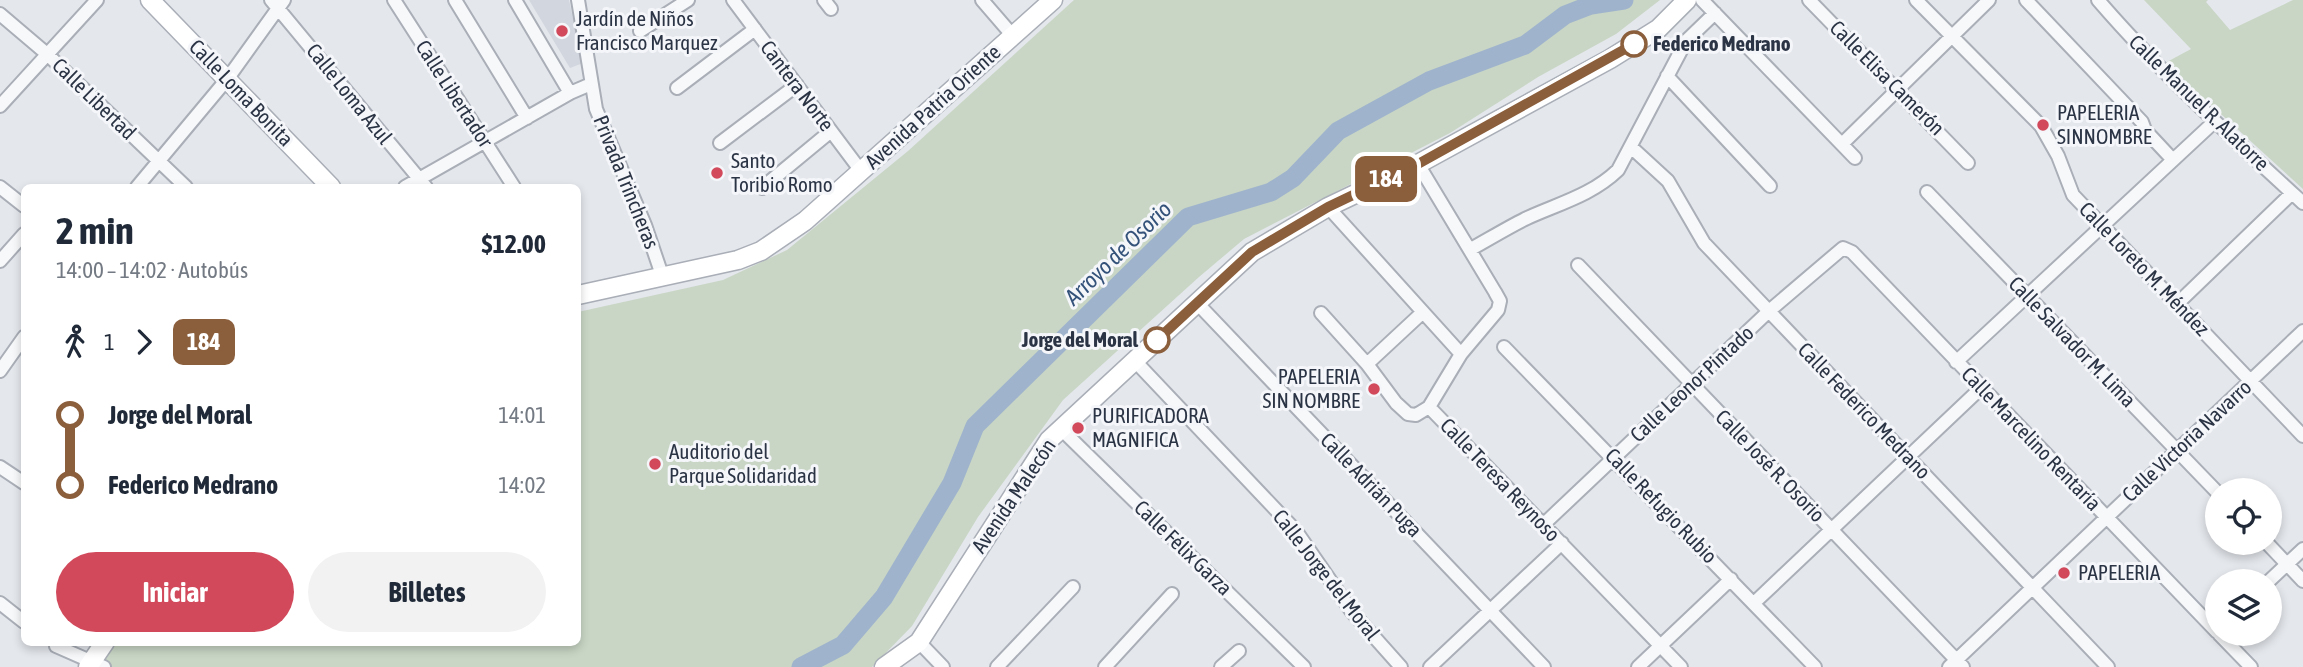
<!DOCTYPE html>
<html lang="es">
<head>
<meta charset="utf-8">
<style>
	body { margin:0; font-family:"Asap Condensed",sans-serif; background:#f2f2f3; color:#1f2937; height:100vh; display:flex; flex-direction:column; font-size:26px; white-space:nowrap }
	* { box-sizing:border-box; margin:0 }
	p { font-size:23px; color:#747a83 }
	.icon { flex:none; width:38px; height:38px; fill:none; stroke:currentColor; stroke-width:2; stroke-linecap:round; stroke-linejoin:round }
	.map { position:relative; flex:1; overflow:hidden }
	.sheet { position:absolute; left:21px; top:184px; width:560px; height:462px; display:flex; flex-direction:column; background:#fff; border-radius:10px; box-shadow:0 4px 10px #0003 }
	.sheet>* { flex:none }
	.badge { padding:0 14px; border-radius:10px; font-size:24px; line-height:46px }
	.fabs { position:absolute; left:2205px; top:478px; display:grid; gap:14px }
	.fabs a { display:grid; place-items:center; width:77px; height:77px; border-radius:50%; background:#fff; box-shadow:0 4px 10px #0003; font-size:35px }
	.map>.badge { position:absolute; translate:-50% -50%; box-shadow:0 0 0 4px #fff }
	.legs { display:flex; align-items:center; gap:10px; height:77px; padding:0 35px; font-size:23px }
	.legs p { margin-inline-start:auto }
	.headline { display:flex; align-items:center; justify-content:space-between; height:119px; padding:0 35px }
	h1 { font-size:38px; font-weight:700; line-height:52px }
	.action { display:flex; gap:14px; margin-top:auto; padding:14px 35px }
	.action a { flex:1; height:80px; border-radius:42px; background:#d1495b; color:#fff; font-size:28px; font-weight:700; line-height:80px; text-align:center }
	.action a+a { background:#f2f2f3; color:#1f2937 }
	ul { padding:0 35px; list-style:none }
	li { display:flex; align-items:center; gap:24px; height:70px; font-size:26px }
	li i { display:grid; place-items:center; width:10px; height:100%; margin:0 9px; background:currentColor }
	li i::after { content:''; width:18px; height:18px; margin:-9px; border:5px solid; border-radius:50%; background:#fff }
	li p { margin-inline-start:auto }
	li:first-child i { background:linear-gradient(#0000 50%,currentColor 0) }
	li:last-child i { background:linear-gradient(currentColor 50%,#0000 0) }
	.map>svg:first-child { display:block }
	.built { fill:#d2d6de }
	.green { fill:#c9d6c5 }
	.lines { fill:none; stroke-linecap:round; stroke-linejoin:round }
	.river { stroke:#9fb4cc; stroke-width:19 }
	.street-casing { stroke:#a9aeb7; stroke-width:16 }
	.secondary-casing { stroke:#a9aeb7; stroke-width:21 }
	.street { stroke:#f7f8fa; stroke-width:12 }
	.secondary { stroke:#fff; stroke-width:18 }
	.line-1-casing { stroke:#fff; stroke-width:16 }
	.line-1 { stroke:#8b5e3c; stroke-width:10 }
	.poi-dot { fill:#d1495b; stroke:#f4f6f9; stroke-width:2.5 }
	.stop-1-dot { fill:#fff; stroke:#8b5e3c; stroke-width:3.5 }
	.labels { text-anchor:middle; stroke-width:6; stroke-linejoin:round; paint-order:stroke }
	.poi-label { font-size:21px; fill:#2b3445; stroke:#f4f6f9; text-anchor:start }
	.stop-label { font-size:21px; font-weight:bold; fill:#2b3445; stroke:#f4f6f9; text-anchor:start }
	.street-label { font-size:21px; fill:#2b3445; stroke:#f4f6f9 }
	.water-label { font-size:23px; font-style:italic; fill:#34527a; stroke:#f4f6f9 }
</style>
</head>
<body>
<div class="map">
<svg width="2303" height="667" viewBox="0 0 2303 667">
	<rect width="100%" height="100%" fill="#e4e7ec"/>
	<path class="built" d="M 529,0 L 569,0 L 583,63 L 570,68 Z"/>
	<path class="green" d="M 1074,0 L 1660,0 L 1616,34 L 1538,77 L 1450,133 L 1244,239 L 1199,277 L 1063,400 L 978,517 L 912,626 L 872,667 L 100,667 L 105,642 L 578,642 L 578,312 L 723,280 L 787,250 L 908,151 Z
		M 2144,0 L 2208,0 L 2206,2 L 2230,30 L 2293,0 L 2303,0 L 2303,189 L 2165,63 L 2191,49 Z"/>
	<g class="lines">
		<path class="river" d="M 801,667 L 843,645 L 884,597 L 952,483 L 975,426 L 1188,217 L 1271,192 L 1293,178 L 1338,131 L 1429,81 L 1525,45 L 1565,15 L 1591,5 L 1624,0"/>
		<defs>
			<path id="street" d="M 271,0 L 426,187
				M 394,0 L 514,187
				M 455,0 L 527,118
				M 515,0 L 570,93
				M 578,0 L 596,109 L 645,225 L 663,278
				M 733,0 L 861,171
				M 824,0 L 831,9
				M 982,0 L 1013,36
				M 1702,0 L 1855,158
				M 1809,0 L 1968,163
				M 1916,0 L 2041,126 L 2058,156 L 2073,195 L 2303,436
				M 2026,0 L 2142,122 L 2145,130 L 2173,160
				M 2098,0 C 2161,73 2232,138 2303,203
				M 0,14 L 47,54 L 186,187
				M 640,31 L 688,0
				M 1667,76 L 1770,186
				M 677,88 L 755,29
				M 0,106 L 97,0
				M 720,143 L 797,85
				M 1842,144 L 1989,0
				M 1631,147 L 1668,181 L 1704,243 L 2108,667
				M 0,187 L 24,206
				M 137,187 L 228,78 L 284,0
				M 405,187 L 570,93 L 591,84
				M 762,188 L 831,131
				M 1927,192 L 2217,492
				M 1328,207 L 1461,354
				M 1471,249 C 1489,239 1507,228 1525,219 C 1557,204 1591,196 1618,170 L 1686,41 L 1715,13
				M 0,261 L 24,234
				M 1578,265 L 1963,667
				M 1197,303 L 1544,667
				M 2177,304 L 2292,193
				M 1321,313 L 1367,364 L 1396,403 L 1408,414 L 1416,415 L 1429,407 L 1461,354 L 1498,310 L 1500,301 L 1495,292 L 1418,164
				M 1504,347 L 1815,667
				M 1135,361 L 1296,531 L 1352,612 L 1401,667
				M 1956,362 L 2214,122
				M 1367,364 L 1423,312
				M 0,371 L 24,337
				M 1429,407 L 1681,667
				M 1061,429 L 1304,667
				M 0,467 L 24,483
				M 1544,524 L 1769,311 L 1843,248 L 1852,252 L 2217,632
				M 2266,542 L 2303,581
				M 2269,581 L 2303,549
				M 0,603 L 24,622
				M 1754,603 L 1981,388
				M 2219,634 L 2251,667
				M 919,642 L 943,667
				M 56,646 L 104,667
				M 997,667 L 1073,587
				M 1105,667 L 1172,594
				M 1221,667 L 1239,651
				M 1430,667 L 1562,543
				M 1638,667 L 1731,579
				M 1949,667 L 2303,331"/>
			<path id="secondary" d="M 150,0 L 331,187
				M 578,295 L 738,260 L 761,251 L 805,221 L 1053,0
				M 88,667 L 105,642
				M 884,667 L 919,642 L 1049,440 L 1252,252 L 1328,207 L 1418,164 L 1610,59 L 1658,29 L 1687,0"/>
		</defs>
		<use href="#street" class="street-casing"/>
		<use href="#secondary" class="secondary-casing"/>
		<use href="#street" class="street"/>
		<use href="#secondary" class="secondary"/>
	</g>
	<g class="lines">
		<defs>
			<path id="line-1" d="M 1157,340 L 1252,252 L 1328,207 L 1418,164 L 1634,44"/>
		</defs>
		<use href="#line-1" class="line-1-casing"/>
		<use href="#line-1" class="line-1"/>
	</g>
	<g class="poi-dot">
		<circle cx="562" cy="31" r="7"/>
		<circle cx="2043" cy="125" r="7"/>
		<circle cx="717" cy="173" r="7"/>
		<circle cx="1374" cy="389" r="7"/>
		<circle cx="1078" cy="428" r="7"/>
		<circle cx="655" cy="464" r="7"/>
		<circle cx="2064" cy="573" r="7"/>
	</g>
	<g class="stop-1-dot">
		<circle cx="1634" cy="44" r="12"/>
		<circle cx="1157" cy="340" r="12"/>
	</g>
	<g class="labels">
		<g class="poi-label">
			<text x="576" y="26">Jardín de Niños<tspan x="576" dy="24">Francisco Marquez</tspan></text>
			<text x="2057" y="120">PAPELERIA<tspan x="2057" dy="24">SINNOMBRE</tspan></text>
			<text x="731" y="168">Santo<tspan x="731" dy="24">Toribio Romo</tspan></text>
			<text x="1360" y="384" text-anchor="end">PAPELERIA<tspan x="1360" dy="24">SIN NOMBRE</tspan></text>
			<text x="1092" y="423">PURIFICADORA<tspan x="1092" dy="24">MAGNIFICA</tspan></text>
			<text x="669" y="459">Auditorio del<tspan x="669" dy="24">Parque Solidaridad</tspan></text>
			<text x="2078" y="580">PAPELERIA</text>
		</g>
		<g class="stop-label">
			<text x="1653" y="51">Federico Medrano</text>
			<text x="1138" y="347" text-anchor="end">Jorge del Moral</text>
		</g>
		<g class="street-label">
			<text transform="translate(1887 78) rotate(45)" y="7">Calle Elisa Camerón</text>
			<text transform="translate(797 86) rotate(53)" y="7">Cantera Norte</text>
			<text transform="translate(241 93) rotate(46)" y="7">Calle Loma Bonita</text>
			<text transform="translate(349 94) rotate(51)" y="7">Calle Loma Azul</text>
			<text transform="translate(454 94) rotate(57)" y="7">Calle Libertador</text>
			<text transform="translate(94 99) rotate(44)" y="7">Calle Libertad</text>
			<text transform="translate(2199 103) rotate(44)" y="7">Calle Manuel R. Alatorre</text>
			<text transform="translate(933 107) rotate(-42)" y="7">Avenida Patria Oriente</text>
			<text transform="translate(626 182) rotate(68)" y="7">Privada Trincheras</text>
			<text transform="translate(2144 269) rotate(46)" y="7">Calle Loreto M. Méndez</text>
			<text transform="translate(2072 342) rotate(46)" y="7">Calle Salvador M. Lima</text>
			<text transform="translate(1692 384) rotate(-43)" y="7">Calle Leonor Pintado</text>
			<text transform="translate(1864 411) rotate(46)" y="7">Calle Federico Medrano</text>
			<text transform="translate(2031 439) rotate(46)" y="7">Calle Marcelino Rentaría</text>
			<text transform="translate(2187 441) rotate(-43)" y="7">Calle Victoria Navarro</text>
			<text transform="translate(1770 466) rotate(46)" y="7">Calle José R. Osorio</text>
			<text transform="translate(1500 480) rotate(46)" y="7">Calle Teresa Reynoso</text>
			<text transform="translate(1371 485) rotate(46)" y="7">Calle Adrián Puga</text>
			<text transform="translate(1014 496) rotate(-56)" y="7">Avenida Malecón</text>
			<text transform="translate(1661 506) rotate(46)" y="7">Calle Refugio Rubio</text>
			<text transform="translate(1183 548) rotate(44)" y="7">Calle Félix Garza</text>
			<text transform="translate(1326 575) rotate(52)" y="7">Calle Jorge del Moral</text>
		</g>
		<g class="water-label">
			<text transform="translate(1118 253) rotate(-44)" y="8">Arroyo de Osorio</text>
		</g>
	</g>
</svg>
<div class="fabs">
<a><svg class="icon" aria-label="locate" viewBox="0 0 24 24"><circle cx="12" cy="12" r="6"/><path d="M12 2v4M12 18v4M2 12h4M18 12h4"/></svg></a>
<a><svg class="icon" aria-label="layers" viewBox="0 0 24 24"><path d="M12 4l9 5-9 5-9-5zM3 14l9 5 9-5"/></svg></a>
</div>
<b class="badge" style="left:1386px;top:179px;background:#8b5e3c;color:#fff">184</b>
<section class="sheet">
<div class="headline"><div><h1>2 min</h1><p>14:00 – 14:02 · Autobús</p></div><b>$12.00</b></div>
<div class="legs"><svg class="icon" aria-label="walk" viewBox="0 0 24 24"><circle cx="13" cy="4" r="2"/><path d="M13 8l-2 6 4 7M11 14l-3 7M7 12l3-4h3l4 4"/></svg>1<svg class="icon" aria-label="forward" viewBox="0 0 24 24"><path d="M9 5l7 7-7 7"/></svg><b class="badge" style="background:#8b5e3c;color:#fff">184</b></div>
<ul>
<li><i style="color:#8b5e3c"></i><b>Jorge del Moral</b><p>14:01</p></li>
<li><i style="color:#8b5e3c"></i><b>Federico Medrano</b><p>14:02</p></li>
</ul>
<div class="action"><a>Iniciar</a><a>Billetes</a></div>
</section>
</div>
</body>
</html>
